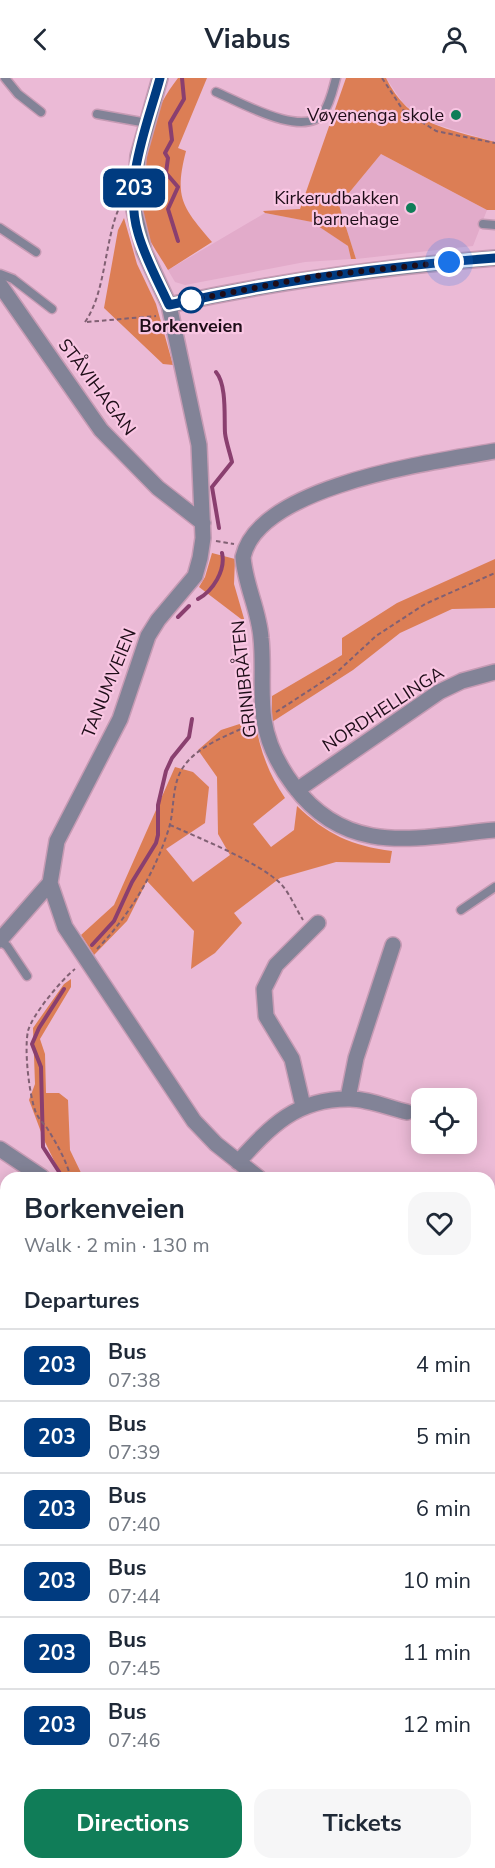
<!DOCTYPE html>
<html lang="en">
<head>
<meta charset="utf-8">
<style>
	body { margin:0; font-family:"Nunito Sans",sans-serif; background:#f6f6f7; color:#1f2937; height:100vh; display:flex; flex-direction:column; font-size:22px; white-space:nowrap }
	* { box-sizing:border-box; margin:0 }
	p { font-size:20px; color:#747a83 }
	.icon { flex:none; width:33px; height:33px; fill:none; stroke:currentColor; stroke-width:2; stroke-linecap:round; stroke-linejoin:round }
	.map { position:relative; flex:1; overflow:hidden }
	.drawer { position:absolute; left:0px; top:1094px; width:495px; height:698px; display:flex; flex-direction:column; background:#fff; border-radius:18px 18px 0 0; box-shadow:0 3px 15px #0003 }
	.drawer>* { flex:none }
	.badge { padding:0 12px; border-radius:9px; font-size:21px; line-height:39px }
	.tools { position:absolute; left:411px; top:1010px; display:grid; gap:12px }
	.tools a { display:grid; place-items:center; width:66px; height:66px; border-radius:12px; background:#fff; box-shadow:0 3px 15px #0003; font-size:30px }
	.you { position:absolute; width:30px; height:30px; margin:-15px; border:4px solid #fff; border-radius:50%; background:#1a73e8; box-shadow:0 0 0 9px #1a73e833 }
	.map>.badge { position:absolute; translate:-50% -50%; box-shadow:0 0 0 3px #fff }
	h2 { padding:0 24px; font-size:22px; line-height:54px }
	.round { display:grid; place-items:center; flex:none; width:63px; height:63px; border-radius:18px; background:#f6f6f7 }
	.headline { display:flex; align-items:center; justify-content:space-between; height:102px; padding:0 24px }
	h1 { font-size:28px; font-weight:700; line-height:45px }
	.action { display:flex; gap:12px; margin-top:auto; padding:12px 24px }
	.action a { flex:1; height:69px; border-radius:18px; background:#107d58; color:#fff; font-size:24px; font-weight:700; line-height:69px; text-align:center }
	.action a+a { background:#f6f6f7; color:#1f2937 }
	ul { padding:0; list-style:none }
	li { display:flex; align-items:center; gap:18px; height:72px; padding:0 24px; border-top:2px solid #e0e1e3 }
	li div { flex:1 }
	li b { display:block; font-size:22px }
	li em { font-style:normal }
	li .badge { min-width:66px; font-weight:700; text-align:center }
	header { display:flex; justify-content:space-between; align-items:center; height:78px; padding:0 24px; background:#fff; font-size:27px; font-weight:700 }
	.map>svg:first-child { display:block }
	.built { fill:#e2abca }
	.green { fill:#dc7e55 }
	.lines { fill:none; stroke-linecap:round; stroke-linejoin:round }
	.stream { stroke:#8a3f6f; stroke-width:4 }
	.service-casing { stroke:#c69bb4; stroke-width:11 }
	.minor-casing { stroke:#c69bb4; stroke-width:18 }
	.path { stroke:#806073; stroke-width:2; stroke-dasharray:4.5 3; stroke-linecap:butt }
	.service { stroke:#828397; stroke-width:8 }
	.minor { stroke:#828397; stroke-width:15 }
	.line-casing { stroke:#fff; stroke-width:14 }
	.line { stroke:#003b80; stroke-width:9 }
	.walk { stroke:#1e0d18; stroke-width:6; stroke-dasharray:0 10.8 }
	.poi-dot { fill:#107d58; stroke:#f9c6e3; stroke-width:2 }
	.stop-dot { fill:#fff; stroke:#003b80; stroke-width:3 }
	.labels { text-anchor:middle; stroke-width:4.5; stroke-linejoin:round; paint-order:stroke }
	.poi-label { font-size:18px; fill:#1e0d18; stroke:#f9c6e3; text-anchor:end }
	.stop-label { font-size:18px; font-weight:bold; fill:#1e0d18; stroke:#f9c6e3 }
	.street-label { font-size:18px; fill:#1e0d18; stroke:#f9c6e3 }
</style>
</head>
<body>
<header><svg class="icon" aria-label="back" viewBox="0 0 24 24"><path d="M15 5l-7 7 7 7"/></svg>Viabus<svg class="icon" aria-label="person" viewBox="0 0 24 24"><circle cx="12" cy="8" r="4"/><path d="M4 21q1-7 8-7t8 7"/></svg></header>
<div class="map">
<svg width="495" height="1790" viewBox="0 0 495 1790">
	<rect width="100%" height="100%" fill="#ebbad6"/>
	<path class="built" d="M 386,0 L 495,0 L 495,64 L 425,43 L 403,25 Z
		M 381,76 L 487,132 L 473,168 L 356,181 L 339,127 Z
		M 265,135 L 313,144 L 348,168 L 351,181 L 305,184 L 185,207 L 175,204 L 168,192 Z"/>
	<path class="green" d="M 178,0 L 207,0 L 178,70 L 186,73 C 174,120 182,129 212,164 L 168,192 C 160,178 142,153 140,139 C 132,92 149,37 178,0 Z
		M 346,0 L 386,0 C 409,48 449,51 495,64 L 495,132 L 487,132 L 381,76 L 339,127 L 356,181 L 351,181 L 348,168 L 312,144 L 265,135 L 263,133 L 300,131 Z
		M 124,140 L 137,186 L 156,226 L 173,287 L 163,286 L 104,230 L 118,152 Z
		M 212,475 L 235,481 L 234,506 L 245,544 L 199,509 L 205,499 Z
		M 495,481 L 495,530 L 452,531 L 400,555 L 353,592 L 272,644 L 272,618 L 342,577 L 342,560 L 397,525 Z
		M 255,641 C 259,670 268,695 285,720 L 253,746 L 271,769 L 294,752 L 297,728 C 326,756 352,768 392,773 L 390,785 L 336,784 L 280,800 L 234,835 L 242,845 L 215,875 L 191,891 L 194,853 L 147,803 L 127,843 L 94,877 L 81,857 L 114,827 L 175,689 L 193,694 L 209,709 L 205,745 L 166,771 L 193,804 L 230,777 L 218,756 L 217,699 L 198,672 L 221,652 Z
		M 71,901 L 71,909 L 40,961 L 45,976 L 46,1015 L 59,1015 L 68,1022 L 70,1072 L 83,1099 L 62,1099 L 44,1062 L 29,1022 L 35,1006 L 33,950 L 64,906 Z
		M 495,1134 L 495,1205 L 493,1205 L 489,1200 L 489,1135 Z
		M 6,1314 L 6,1557 L 3,1573 L 6,1580 L 6,1785 L 489,1785 L 489,1493 L 495,1493 L 495,1790 L 0,1790 L 0,1322 Z"/>
	<g class="lines">
		<path class="stream" d="M 178,163 L 168,131 L 178,109 L 166,95 L 168,80 L 165,75 L 172,62 L 170,45 L 184,21 L 182,0
			M 216,294 C 227,307 224,339 225,355 C 226,364 230,375 232,384 L 212,409 L 219,450
			M 198,521 C 213,513 226,492 222,475
			M 178,539 L 189,528
			M 92,867 L 114,843 L 132,804 L 156,765 L 158,757 L 158,727 L 166,693 L 172,680 L 189,659 L 192,641
			M 63,1100 L 43,1069 L 41,989 L 32,966 L 39,950 L 64,911
			M 0,1456 L 6,1430
			M 0,1622 L 6,1626
			M 102,1785 L 106,1790"/>
		<defs>
			<path id="service" d="M 5,0 L 18,16 L 41,34
				M 216,14 C 240,24 304,61 323,35 C 330,26 333,11 336,0
				M 97,36 L 147,45
				M 483,146 L 495,147
				M 0,150 L 36,174
				M 0,196 L 13,201 L 52,231
				M 461,832 L 495,809
				M 0,863 L 7,868 L 27,898"/>
			<path id="minor" d="M 160,0 L 138,78 L 134,132 L 144,173 L 169,227 L 199,367 L 203,460 L 200,480 L 195,498 L 158,542 L 148,558 L 120,641 L 57,763 L 50,805 L 65,849 L 194,1043 L 216,1066 L 259,1100
				M 0,207 L 101,352 L 158,410 L 203,445
				M 169,227 C 277,203 385,189 495,180
				M 495,373 C 433,384 259,407 243,479 C 245,507 259,532 261,560 C 264,587 260,615 264,642 C 268,667 278,687 294,708 C 348,780 418,759 495,752
				M 297,712 L 439,614 L 462,603 L 495,594
				M 0,862 L 50,805
				M 348,1020 L 356,980 L 393,867
				M 303,1028 L 292,981 L 266,938 L 264,911 L 276,887 L 318,845
				M 0,1071 L 42,1099
				M 238,1084 C 271,1048 296,1021 348,1021 C 366,1020 389,1030 407,1034
				M 0,1147 L 6,1154
				M 0,1195 L 6,1187
				M 489,1207 L 495,1214"/>
		</defs>
		<use href="#service" class="service-casing"/>
		<use href="#minor" class="minor-casing"/>
		<path class="path" d="M 382,0 L 403,32 L 436,53 L 495,65
			M 85,244 C 106,214 104,165 119,130
			M 87,244 L 156,238
			M 216,463 L 234,466
			M 276,634 L 336,595 L 376,558 L 425,526 L 495,495
			M 170,747 C 199,760 259,784 281,806 C 290,816 296,831 303,842
			M 97,871 C 129,838 155,795 169,750 C 175,730 171,706 184,688 C 198,668 228,657 250,647
			M 71,1100 C 66,1082 57,1066 47,1050 C 43,1045 39,1041 36,1035 C 29,1017 24,972 28,953 C 32,937 62,901 75,891
			M 489,1137 L 495,1136
			M 489,1149 L 495,1143
			M 0,1254 L 6,1253"/>
		<use href="#service" class="service"/>
		<use href="#minor" class="minor"/>
	</g>
	<g class="lines">
		<defs>
			<path id="line" d="M 160,0 C 147,48 123,104 138,155 C 145,180 158,203 169,227 C 277,203 385,188 495,180"/>
		</defs>
		<use href="#line" class="line-casing"/>
		<use href="#line" class="line"/>
		<path class="walk" d="M 191,222 L 317,198 L 449,184"/>
	</g>
	<g class="poi-dot">
		<circle cx="456" cy="37" r="6"/>
		<circle cx="411" cy="130" r="6"/>
	</g>
	<circle class="stop-dot" cx="191" cy="222" r="12"/>
	<g class="labels">
		<g class="poi-label">
			<text x="444" y="43">Vøyenenga skole</text>
			<text x="399" y="126">Kirkerudbakken<tspan x="399" dy="21">barnehage</tspan></text>
		</g>
		<g class="stop-label">
			<text x="191" y="254">Borkenveien</text>
		</g>
		<g class="street-label">
			<text transform="translate(97 309) rotate(53)" y="6">STÅVIHAGAN</text>
			<text transform="translate(244 601) rotate(-96)" y="6">GRINIBRÅTEN</text>
			<text transform="translate(109 605) rotate(-68)" y="6">TANUMVEIEN</text>
			<text transform="translate(383 631) rotate(-33)" y="6">NORDHELLINGA</text>
		</g>
	</g>
</svg>
<div class="tools">
<a><svg class="icon" aria-label="locate" viewBox="0 0 24 24"><circle cx="12" cy="12" r="6"/><path d="M12 2v4M12 18v4M2 12h4M18 12h4"/></svg></a>
</div>
<div class="you" style="left:449px;top:184px"></div>
<b class="badge" style="left:134px;top:110px;background:#003b80;color:#fff">203</b>
<section class="drawer">
<div class="headline"><div><h1>Borkenveien</h1><p>Walk · 2 min · 130 m</p></div><a class="round"><svg class="icon" aria-label="heart" viewBox="0 0 24 24"><path d="M12 20l-8-8c-3-5 5-10 8-4 3-6 11-1 8 4z"/></svg></a></div>
<h2>Departures</h2>
<ul>
<li><span class="badge" style="background:#003b80;color:#fff">203</span><div><b>Bus</b><p>07:38</p></div><em>4 min</em></li>
<li><span class="badge" style="background:#003b80;color:#fff">203</span><div><b>Bus</b><p>07:39</p></div><em>5 min</em></li>
<li><span class="badge" style="background:#003b80;color:#fff">203</span><div><b>Bus</b><p>07:40</p></div><em>6 min</em></li>
<li><span class="badge" style="background:#003b80;color:#fff">203</span><div><b>Bus</b><p>07:44</p></div><em>10 min</em></li>
<li><span class="badge" style="background:#003b80;color:#fff">203</span><div><b>Bus</b><p>07:45</p></div><em>11 min</em></li>
<li><span class="badge" style="background:#003b80;color:#fff">203</span><div><b>Bus</b><p>07:46</p></div><em>12 min</em></li>
</ul>
<div class="action"><a>Directions</a><a>Tickets</a></div>
</section>
</div>
</body>
</html>
